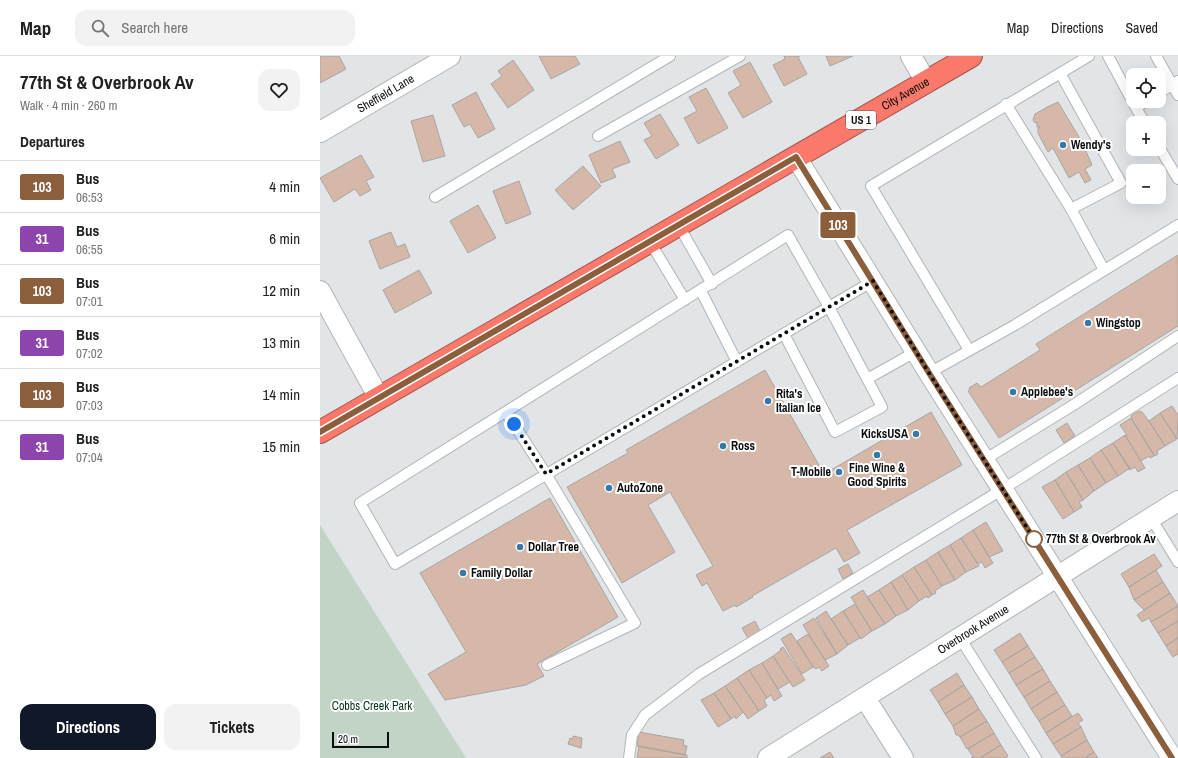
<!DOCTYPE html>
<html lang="en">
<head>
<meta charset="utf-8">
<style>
	body { margin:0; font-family:"Archivo Narrow",sans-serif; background:#f2f2f2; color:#202124; height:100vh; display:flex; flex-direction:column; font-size:15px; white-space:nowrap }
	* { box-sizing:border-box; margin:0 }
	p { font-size:13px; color:#757577 }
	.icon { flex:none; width:22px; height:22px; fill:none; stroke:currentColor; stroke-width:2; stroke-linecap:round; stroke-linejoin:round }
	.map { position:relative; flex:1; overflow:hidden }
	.panel { display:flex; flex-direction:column; background:#fff; width:320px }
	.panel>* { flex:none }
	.badge { padding:0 8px; border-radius:3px; font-size:14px; line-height:26px }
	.controls { position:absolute; left:806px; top:12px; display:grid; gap:8px }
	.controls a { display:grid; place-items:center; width:40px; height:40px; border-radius:8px; background:#fff; box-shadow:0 4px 16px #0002; font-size:20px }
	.scale { position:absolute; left:12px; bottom:10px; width:57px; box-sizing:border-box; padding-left:4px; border:2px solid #0c0d0e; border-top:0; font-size:11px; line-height:14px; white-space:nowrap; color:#0c0d0e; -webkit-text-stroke:3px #fff; paint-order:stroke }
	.you { position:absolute; width:20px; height:20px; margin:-10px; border:3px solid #fff; border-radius:50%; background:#1a73e8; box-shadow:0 0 0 6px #1a73e833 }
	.map>.badge { position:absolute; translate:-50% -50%; box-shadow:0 0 0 2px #fff }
	h2 { padding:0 20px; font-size:15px; line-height:36px }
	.round { display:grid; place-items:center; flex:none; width:42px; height:42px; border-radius:12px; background:#f2f2f2 }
	.headline { display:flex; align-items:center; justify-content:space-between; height:68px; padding:0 20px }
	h1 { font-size:19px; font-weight:700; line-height:30px }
	.cta { display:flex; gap:8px; margin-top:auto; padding:8px 20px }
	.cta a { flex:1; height:46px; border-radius:12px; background:#111827; color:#fff; font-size:16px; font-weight:700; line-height:46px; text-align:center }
	.cta a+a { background:#f2f2f2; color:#202124 }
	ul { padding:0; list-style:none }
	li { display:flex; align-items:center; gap:12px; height:52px; padding:0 20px; border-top:1px solid #e0e0e0 }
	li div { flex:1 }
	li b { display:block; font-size:15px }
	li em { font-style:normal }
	li .badge { min-width:44px; font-weight:700; text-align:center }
	header { display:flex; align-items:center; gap:24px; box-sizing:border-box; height:56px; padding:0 20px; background:#fff; border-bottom:1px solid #e0e0e0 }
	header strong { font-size:19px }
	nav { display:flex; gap:22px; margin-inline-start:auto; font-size:14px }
	.search { width:280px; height:36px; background:#f2f2f2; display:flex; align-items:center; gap:10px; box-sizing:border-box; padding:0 14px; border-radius:12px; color:#757577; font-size:15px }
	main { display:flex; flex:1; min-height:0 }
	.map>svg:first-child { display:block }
	.green { fill:#c2d4c6 }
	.building { fill:#d6b8a9; stroke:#a9a5a3 }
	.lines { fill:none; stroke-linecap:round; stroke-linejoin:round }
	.lane-casing { stroke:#b1b5b7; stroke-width:12 }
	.street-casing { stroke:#b1b5b7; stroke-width:22 }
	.highway-casing { stroke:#a7534a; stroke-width:24 }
	.lane { stroke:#fff; stroke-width:10 }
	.street { stroke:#fff; stroke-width:20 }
	.highway { stroke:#fa796a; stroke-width:22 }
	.line-casing { stroke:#fff; stroke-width:9 }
	.line { stroke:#8b5e3c; stroke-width:6 }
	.walk { stroke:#0c0d0e; stroke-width:4; stroke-dasharray:0 7.2 }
	.poi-dot { fill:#3479ae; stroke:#fff; stroke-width:1.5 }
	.stop-dot { fill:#fff; stroke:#8b5e3c; stroke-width:2 }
	.labels { text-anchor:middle; stroke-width:4; stroke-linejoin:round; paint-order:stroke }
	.shield { fill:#fff; stroke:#555656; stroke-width:1 }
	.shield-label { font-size:11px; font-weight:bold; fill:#0c0d0e }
	.street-label { font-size:12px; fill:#0c0d0e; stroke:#fff }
	.poi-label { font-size:12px; font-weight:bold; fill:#0c0d0e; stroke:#fff; text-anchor:start }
	.stop-label { font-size:12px; font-weight:bold; fill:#0c0d0e; stroke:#fff; text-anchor:start }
	.park-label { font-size:12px; fill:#05361b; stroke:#fff }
</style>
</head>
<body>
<header>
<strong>Map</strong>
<div class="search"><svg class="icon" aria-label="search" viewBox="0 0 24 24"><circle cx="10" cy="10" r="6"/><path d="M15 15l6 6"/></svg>Search here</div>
<nav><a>Map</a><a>Directions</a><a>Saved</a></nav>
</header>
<main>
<section class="panel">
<div class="headline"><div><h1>77th St &amp; Overbrook Av</h1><p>Walk · 4 min · 260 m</p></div><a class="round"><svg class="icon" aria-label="heart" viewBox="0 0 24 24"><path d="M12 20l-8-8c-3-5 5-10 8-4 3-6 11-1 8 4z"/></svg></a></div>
<h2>Departures</h2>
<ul>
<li><span class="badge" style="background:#8b5e3c;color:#fff">103</span><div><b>Bus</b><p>06:53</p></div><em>4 min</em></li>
<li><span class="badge" style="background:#8e44ad;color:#fff">31</span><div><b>Bus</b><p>06:55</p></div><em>6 min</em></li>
<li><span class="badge" style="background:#8b5e3c;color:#fff">103</span><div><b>Bus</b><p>07:01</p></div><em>12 min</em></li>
<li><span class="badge" style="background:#8e44ad;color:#fff">31</span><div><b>Bus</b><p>07:02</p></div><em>13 min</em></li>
<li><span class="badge" style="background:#8b5e3c;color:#fff">103</span><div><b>Bus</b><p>07:03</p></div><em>14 min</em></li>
<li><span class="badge" style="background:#8e44ad;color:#fff">31</span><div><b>Bus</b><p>07:04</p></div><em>15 min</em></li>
</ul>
<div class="cta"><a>Directions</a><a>Tickets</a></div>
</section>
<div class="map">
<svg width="858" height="702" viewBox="0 0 858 702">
	<rect width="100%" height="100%" fill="#e2e5e8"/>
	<path class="green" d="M 0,469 L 146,702 L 0,702 Z"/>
	<path class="building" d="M 0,0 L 19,0 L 26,13 L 0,27 Z
		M 219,0 L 255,0 L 260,8 L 231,23 Z
		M 464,0 L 480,0 L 478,1 L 487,18 L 464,30 L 453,9 L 465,3 Z
		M 506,0 L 533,0 L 510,10 Z
		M 193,4 L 214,34 L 188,52 L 171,28 L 182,20 L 178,15 Z
		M 430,6 L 452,46 L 423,62 L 408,37 L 421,29 L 413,15 Z
		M 386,32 L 408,72 L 378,88 L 364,62 L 377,55 L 369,41 Z
		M 156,36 L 175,73 L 158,82 L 150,68 L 144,71 L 132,49 Z
		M 738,46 L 762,86 L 772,109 L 765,113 L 771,124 L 765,127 L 759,116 L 749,122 L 733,92 L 728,96 L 718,77 L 718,72 L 720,71 L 717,71 L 717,66 L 715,67 L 713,64 L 715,58 L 724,53 L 725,54 L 725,52 Z
		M 340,58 L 359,89 L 336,103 L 324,84 L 332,80 L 324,67 Z
		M 113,59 L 125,100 L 103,106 L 91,65 Z
		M 300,85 L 310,106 L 292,113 L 296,121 L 281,127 L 269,99 Z
		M 41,99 L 54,121 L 46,125 L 51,134 L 40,140 L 35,133 L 14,146 L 0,122 Z
		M 263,110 L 281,130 L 253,154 L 235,134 Z
		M 199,125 L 211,158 L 186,168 L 173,135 Z
		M 158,149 L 176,182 L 148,197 L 130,165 Z
		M 71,176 L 77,191 L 85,188 L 90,201 L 60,213 L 49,185 Z
		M 858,199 L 858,270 L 679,382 L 648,335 L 650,334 L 649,332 L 657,327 L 661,331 L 720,294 L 716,288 Z
		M 99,214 L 112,237 L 75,257 L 63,234 Z
		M 445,314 L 504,418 L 611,356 L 642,409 L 527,474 L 540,497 L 524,506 L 516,492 L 432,540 L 433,541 L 416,551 L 415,549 L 403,555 L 387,527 L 382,530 L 376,519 L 393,510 L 350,436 L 328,449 L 355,496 L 302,527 L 247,431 L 308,397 L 306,394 Z
		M 852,350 L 858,359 L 857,383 L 840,357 Z
		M 819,355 L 822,356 L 829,365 L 845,390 L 837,395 L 838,398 L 835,400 L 811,362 L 812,359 Z
		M 840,357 L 857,383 L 845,390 L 829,365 Z
		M 811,362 L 833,398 L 834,400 L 830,402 L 829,400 L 821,405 L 805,379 L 807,379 L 800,369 Z
		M 747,367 L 755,380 L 744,387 L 736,374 Z
		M 805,379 L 825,412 L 818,416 L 815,411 L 810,414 L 793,387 Z
		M 793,387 L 810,412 L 798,420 L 781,394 Z
		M 781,394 L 798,420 L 786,427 L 770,402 Z
		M 770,402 L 786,427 L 774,435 L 758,409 Z
		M 758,409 L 774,435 L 763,444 L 746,416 Z
		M 746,416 L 763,444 L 759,446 L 762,451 L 754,456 L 735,424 Z
		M 735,424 L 754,456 L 743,463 L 722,431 Z
		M 230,442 L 298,561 L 217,608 L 224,620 L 206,629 L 125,644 L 108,618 L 146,596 L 100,517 Z
		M 666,466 L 683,495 L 669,501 L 653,474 Z
		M 653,474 L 673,507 L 665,512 L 662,506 L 658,508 L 641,482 Z
		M 641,482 L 659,510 L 646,516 L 630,489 Z
		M 630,489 L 646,516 L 635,524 L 618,496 Z
		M 618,496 L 635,524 L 622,530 L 606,504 Z
		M 834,498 L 842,510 L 809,531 L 801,518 Z
		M 606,504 L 622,530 L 615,535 L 616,537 L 612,539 L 594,511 Z
		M 528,508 L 533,517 L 523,523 L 518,513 Z
		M 594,511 L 612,539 L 608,542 L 607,540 L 599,545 L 582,519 Z
		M 836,514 L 843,526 L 814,544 L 809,531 Z
		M 582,519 L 599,545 L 588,554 L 571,526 Z
		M 571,526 L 588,554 L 576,560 L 559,534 Z
		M 843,526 L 850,537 L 824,554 L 814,544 Z
		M 543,534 L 565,568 L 552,575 L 531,541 Z
		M 559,534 L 576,560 L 565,568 L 547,541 Z
		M 850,537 L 858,550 L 831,566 L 829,562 L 822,566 L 817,559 Z
		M 535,548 L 552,575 L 541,583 L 523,555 Z
		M 858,550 L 858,565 L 838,577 L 831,566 Z
		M 506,555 L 528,589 L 517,598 L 496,562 Z
		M 523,555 L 540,582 L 528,589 L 511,563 Z
		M 494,562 L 517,598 L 505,604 L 483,569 Z
		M 435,565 L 441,577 L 429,584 L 422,572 Z
		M 858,565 L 858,582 L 846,590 L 838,577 Z
		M 471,577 L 493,611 L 482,618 L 461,583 Z
		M 700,577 L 708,590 L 682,606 L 674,594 Z
		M 488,578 L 509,610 L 502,615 L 499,611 L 496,613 L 493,611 L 477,585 Z
		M 858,582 L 858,598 L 853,601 L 846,590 Z
		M 708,590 L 715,601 L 689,617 L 682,606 Z
		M 463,591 L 485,624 L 473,631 L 453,600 L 461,594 L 460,593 Z
		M 453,600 L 470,626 L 458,633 L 442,607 Z
		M 715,601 L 723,613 L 696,629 L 689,617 Z
		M 442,607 L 462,640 L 454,645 L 451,639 L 447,642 L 429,614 Z
		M 723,613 L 730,625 L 704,641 L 696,629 Z
		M 429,614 L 447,642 L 444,644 L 447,650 L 439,655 L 417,622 Z
		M 637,617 L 644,629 L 618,646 L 610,634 Z
		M 417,622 L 439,655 L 428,663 L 405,630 Z
		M 730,625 L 737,636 L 711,653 L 704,641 Z
		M 644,629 L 652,641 L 625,658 L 618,646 Z
		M 405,630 L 423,656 L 416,663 L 415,660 L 411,663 L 394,637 Z
		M 737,636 L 745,649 L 719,665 L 711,653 Z
		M 394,637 L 411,663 L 398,671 L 381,644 Z
		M 652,641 L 659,653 L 633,670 L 625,658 Z
		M 745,649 L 752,660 L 726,677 L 719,665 Z
		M 659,653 L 667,665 L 640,681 L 638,679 L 636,679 L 633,670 Z
		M 758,657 L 763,664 L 758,667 L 761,671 L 733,688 L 726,677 Z
		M 667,665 L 674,677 L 647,693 L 640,681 Z
		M 761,671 L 767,684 L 741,700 L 733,688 Z
		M 319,676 L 364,684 L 363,689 L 367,690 L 365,699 L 317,690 Z
		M 674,677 L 681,689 L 660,702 L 651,702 L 653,701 L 648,693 Z
		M 253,680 L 262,682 L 261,692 L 248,688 L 250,682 L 253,683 Z
		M 767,684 L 774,696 L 765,702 L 742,702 L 741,700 Z
		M 681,689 L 688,700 L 686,702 L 660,702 Z
		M 319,690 L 367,699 L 367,702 L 317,702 Z
		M 510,696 L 514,702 L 500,702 Z
		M 774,696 L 778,702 L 765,702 Z"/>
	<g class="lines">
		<defs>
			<path id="lane" d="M 788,0 L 816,52
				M 836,0 L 858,39
				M 839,37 L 858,25
				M 686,48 L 751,153 L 801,127 L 740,17
				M 825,67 L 816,52 L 826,45
				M 278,80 L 420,0
				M 839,91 L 858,123
				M 115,141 L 350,0
				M 751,153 L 784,214
				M 359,170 L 392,228
				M 330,186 L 365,244
				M 381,235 L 417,306
				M 464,278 L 515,376 L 562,351 L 509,251 L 468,179 L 40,447 L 75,508 L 509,251 L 553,225
				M 649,294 L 551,130 L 769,0
				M 609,317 L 695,269 L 858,169
				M 547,323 L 597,295
				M 186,356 L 226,418 L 315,567 L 227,609
				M 664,404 L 755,348 L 858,280
				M 831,462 L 858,506
				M 640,582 L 716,702
				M 309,702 L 312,679 L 325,659 L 379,618 L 683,433 L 858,322"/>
			<g id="street">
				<path d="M 591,0 L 606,26"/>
				<path id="s1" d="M 0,76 L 130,0"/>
				<path d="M 476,101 L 609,317 L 852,702"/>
				<path d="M 0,235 L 59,342"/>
				<path d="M 545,642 L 583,702"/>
				<path id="s2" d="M 448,702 L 858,445"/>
			</g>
			<g id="highway">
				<path id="s3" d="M 0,376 L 651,0"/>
			</g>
		</defs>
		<use href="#lane" class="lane-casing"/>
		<use href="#street" class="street-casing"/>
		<use href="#highway" class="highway-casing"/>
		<use href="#lane" class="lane"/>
		<use href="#street" class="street"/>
		<use href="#highway" class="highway"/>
	</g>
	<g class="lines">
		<defs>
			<path id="line" d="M 0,376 L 476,101 L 609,317 L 852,702"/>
		</defs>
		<use href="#line" class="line-casing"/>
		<use href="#line" class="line"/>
		<path class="walk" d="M 194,368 L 226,418 L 553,225 L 609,317 L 714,483"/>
	</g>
	<g class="poi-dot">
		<circle cx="743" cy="89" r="4"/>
		<circle cx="768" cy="267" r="4"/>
		<circle cx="693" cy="336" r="4"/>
		<circle cx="448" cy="345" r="4"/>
		<circle cx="596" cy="378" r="4"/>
		<circle cx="403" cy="390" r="4"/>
		<circle cx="557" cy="399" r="4"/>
		<circle cx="519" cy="416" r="4"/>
		<circle cx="289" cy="432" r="4"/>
		<circle cx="200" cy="491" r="4"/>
		<circle cx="143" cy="517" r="4"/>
	</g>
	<circle class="stop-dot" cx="714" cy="483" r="8"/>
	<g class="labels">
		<rect class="shield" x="526" y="55" width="30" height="18" rx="3"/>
		<g class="shield-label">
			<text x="541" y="68">US 1</text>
		</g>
		<g class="street-label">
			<text dy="4" stroke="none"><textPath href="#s1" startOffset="76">Sheffield Lane</textPath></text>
			<text dy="4" stroke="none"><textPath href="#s3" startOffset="676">City Avenue</textPath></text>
			<text dy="4" stroke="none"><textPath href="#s2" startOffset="242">Overbrook Avenue</textPath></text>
		</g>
		<g class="poi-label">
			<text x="751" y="93">Wendy's</text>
			<text x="776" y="271">Wingstop</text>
			<text x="701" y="340">Applebee's</text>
			<text x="456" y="342">Rita's<tspan x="456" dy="14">Italian Ice</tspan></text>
			<text x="588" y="382" text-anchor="end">KicksUSA</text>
			<text x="411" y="394">Ross</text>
			<text x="557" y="416" text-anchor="middle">Fine Wine &amp;<tspan x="557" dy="14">Good Spirits</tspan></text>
			<text x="511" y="420" text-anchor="end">T-Mobile</text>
			<text x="297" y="436">AutoZone</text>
			<text x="208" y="495">Dollar Tree</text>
			<text x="151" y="521">Family Dollar</text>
		</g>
		<g class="stop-label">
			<text x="726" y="487">77th St &amp; Overbrook Av</text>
		</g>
		<g class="park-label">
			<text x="52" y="654">Cobbs Creek Park</text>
		</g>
	</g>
</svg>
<div class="controls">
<a><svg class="icon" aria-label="locate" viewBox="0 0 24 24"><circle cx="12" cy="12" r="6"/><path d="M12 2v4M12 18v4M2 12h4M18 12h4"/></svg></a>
<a>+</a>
<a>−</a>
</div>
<div class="scale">20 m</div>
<div class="you" style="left:194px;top:368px"></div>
<b class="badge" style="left:518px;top:169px;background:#8b5e3c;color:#fff">103</b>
</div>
</main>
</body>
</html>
